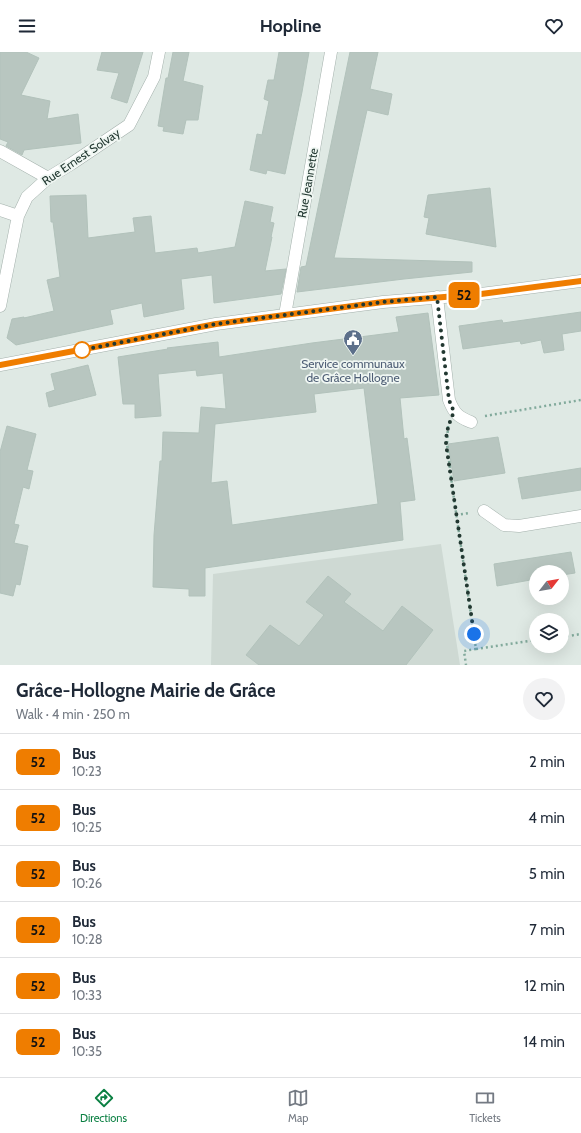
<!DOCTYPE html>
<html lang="en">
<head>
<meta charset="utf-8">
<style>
	body { margin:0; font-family:Cabin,sans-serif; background:#f2f2f3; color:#1f2937; height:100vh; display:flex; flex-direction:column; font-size:15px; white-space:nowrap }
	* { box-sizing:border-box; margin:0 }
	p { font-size:13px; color:#747a83 }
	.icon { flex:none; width:22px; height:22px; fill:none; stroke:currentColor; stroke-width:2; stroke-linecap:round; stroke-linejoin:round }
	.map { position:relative; height:613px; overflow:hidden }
	.drawer { display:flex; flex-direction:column; background:#fff; flex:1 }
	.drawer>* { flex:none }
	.badge { padding:0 8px; border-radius:6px; font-size:14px; line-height:26px }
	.needle { width:26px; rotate:59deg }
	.fabs { position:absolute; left:529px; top:513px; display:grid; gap:8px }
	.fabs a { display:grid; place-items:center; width:40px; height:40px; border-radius:50%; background:#fff; box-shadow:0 4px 16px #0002; font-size:20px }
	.you { position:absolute; width:20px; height:20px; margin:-10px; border:3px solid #fff; border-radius:50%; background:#1a73e8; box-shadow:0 0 0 6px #1a73e833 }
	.map>.badge { position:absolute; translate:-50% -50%; box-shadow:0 0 0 2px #fff }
	.round { display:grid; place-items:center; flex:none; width:42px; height:42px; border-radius:21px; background:#f2f2f3 }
	.summary { display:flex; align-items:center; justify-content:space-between; height:68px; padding:0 16px }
	h1 { font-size:19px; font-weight:800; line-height:30px }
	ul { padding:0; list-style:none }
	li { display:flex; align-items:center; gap:12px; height:56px; padding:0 16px; border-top:1px solid #e0e1e3 }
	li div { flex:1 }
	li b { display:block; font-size:15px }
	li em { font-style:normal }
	li .badge { min-width:44px; font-weight:700; text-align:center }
	header { display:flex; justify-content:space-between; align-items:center; height:52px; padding:0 16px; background:#fff; font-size:18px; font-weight:800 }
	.dock { display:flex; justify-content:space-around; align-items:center; height:56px; border-top:1px solid #e0e1e3; background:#fff; font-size:11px; color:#747a83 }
	.dock a { display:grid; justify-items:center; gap:2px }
	.dock .on { color:#0b8043 }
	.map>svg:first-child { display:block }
	.built { fill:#ced9d3 }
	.building { fill:#b8c6c0; stroke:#b2c2bb; fill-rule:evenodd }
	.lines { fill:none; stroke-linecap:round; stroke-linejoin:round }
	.minor-casing { stroke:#a3b0ab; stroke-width:13 }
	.path { stroke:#82aa9c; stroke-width:2.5; stroke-dasharray:2 3; stroke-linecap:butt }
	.minor { stroke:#fff; stroke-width:12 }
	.line-casing { stroke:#fff; stroke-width:9 }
	.line { stroke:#ef7d00; stroke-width:6 }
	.walk { stroke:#223831; stroke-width:4; stroke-dasharray:0 7.2 }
	.stop-dot { fill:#fff; stroke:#ef7d00; stroke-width:2 }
	.labels { text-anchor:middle; stroke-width:3.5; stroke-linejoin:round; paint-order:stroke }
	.street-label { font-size:12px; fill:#223831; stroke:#eff6f2 }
	.service-label { font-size:12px; fill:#4e5e75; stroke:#eff6f2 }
</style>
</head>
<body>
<header><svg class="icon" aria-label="menu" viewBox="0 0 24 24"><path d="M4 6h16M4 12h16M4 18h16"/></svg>Hopline<svg class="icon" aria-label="heart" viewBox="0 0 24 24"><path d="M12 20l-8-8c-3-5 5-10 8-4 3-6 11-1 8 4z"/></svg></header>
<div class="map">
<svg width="581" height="613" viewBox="0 0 581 613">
	<rect width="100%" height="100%" fill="#dfe9e4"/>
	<path class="built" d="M 441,492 L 460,613 L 211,613 L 213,522 Z"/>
	<path class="building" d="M 0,0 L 26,0 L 39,6 L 21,43 L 50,49 L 47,67 L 78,62 L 81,91 L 24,98 L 22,103 L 6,94 L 8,90 L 0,87 Z
		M 102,0 L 143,0 L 127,51 L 111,46 L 119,21 L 97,18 Z
		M 173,0 L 189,0 L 183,29 L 203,34 L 198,68 L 186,68 L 183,82 L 163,79 L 164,75 L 158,74 L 166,26 L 168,26 Z
		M 279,0 L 309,0 L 302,40 L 285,122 L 267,118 L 266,122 L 250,118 L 257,82 L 262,83 L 269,49 L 264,47 L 268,28 L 274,28 Z
		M 350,0 L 378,0 L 370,37 L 392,42 L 388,63 L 367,58 L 334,206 L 472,210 L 472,220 L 404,227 L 297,240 L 301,215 L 306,214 Z
		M 490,136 L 496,195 L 426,182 L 429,166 L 424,165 L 428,143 Z
		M 86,143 L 88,186 L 135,180 L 133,166 L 151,164 L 155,201 L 197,196 L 198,201 L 235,195 L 245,149 L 273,155 L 270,170 L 274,171 L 271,185 L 272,185 L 265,219 L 286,217 L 281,242 L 214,251 L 212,223 L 181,227 L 184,257 L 144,265 L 142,251 L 110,258 L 113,272 L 16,293 L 7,286 L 12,267 L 24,265 L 24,266 L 54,259 L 47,228 L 60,225 L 53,170 L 51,170 L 50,144 Z
		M 581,260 L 581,279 L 562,282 L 564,298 L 544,301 L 541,288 L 521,292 L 520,289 L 463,297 L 459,274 L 502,268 L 503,271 Z
		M 428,261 L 439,343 L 400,346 L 404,387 L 407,386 L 415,448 L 400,450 L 403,488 L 205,516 L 205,544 L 189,544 L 189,537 L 153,535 L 154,483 L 160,409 L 162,409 L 163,380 L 199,381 L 201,355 L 226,357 L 223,321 L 197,324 L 196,318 L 158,322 L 161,364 L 135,366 L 135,352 L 123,352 L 118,305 L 168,297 L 167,296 L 218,290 L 219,305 L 312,291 L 399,280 L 396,265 ZM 364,336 L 378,452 L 232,473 L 227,429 L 211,431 L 215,372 L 316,360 L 314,342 Z
		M 88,313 L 96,343 L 49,355 L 46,341 L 55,338 L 51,322 Z
		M 7,374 L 36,382 L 27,418 L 33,419 L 29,437 L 23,435 L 14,472 L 19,473 L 14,491 L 28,494 L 20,533 L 16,532 L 13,544 L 0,541 L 0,400 Z
		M 498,385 L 505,421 L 454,429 L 448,392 Z
		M 581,416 L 581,438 L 522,447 L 518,426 Z
		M 571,500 L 575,521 L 562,523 L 562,520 L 536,520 L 536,527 L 497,534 L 494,512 Z
		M 328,524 L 351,542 L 344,550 L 383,579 L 402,554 L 433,578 L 406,613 L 259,613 L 246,603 L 270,573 L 299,594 L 324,563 L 306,550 Z"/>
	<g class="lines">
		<defs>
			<path id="minor" d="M 0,99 L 48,126
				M 0,158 L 18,164
				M 437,245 L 449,348 C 454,361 458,365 471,370
				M 0,254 L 18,164 L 27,145 L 48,126 L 71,112 L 129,73 L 154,25 L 159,0
				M 285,263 L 331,0
				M 0,313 L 216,272 L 383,250 L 481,242 L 581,229
				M 484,459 L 504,473 L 519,474 L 581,464"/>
		</defs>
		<use href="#minor" class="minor-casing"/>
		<path class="path" d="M 485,364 L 581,348
			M 448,374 L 447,392 L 452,433 L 476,597 L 464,599 L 466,613
			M 456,463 L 469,461
			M 562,585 L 581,582
			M 476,597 L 536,588"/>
		<use href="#minor" class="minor"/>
	</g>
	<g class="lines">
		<defs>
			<path id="line" d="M 0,313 L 216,272 L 383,250 L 481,242 L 581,229"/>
		</defs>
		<use href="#line" class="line-casing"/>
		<use href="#line" class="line"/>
		<path class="walk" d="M 82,298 L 77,299 L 216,272 L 383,250 L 437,245 L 449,348 L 454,360 C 449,371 446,380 446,392 L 474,582"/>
	</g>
	<defs>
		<symbol id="civic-pin" viewBox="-11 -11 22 30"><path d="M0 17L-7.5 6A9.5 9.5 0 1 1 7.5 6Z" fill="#5c6f8a" stroke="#eff6f2"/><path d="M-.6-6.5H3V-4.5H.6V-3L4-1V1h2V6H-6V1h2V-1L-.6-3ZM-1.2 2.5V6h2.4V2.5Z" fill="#fff"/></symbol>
	</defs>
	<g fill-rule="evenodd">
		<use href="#civic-pin" x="342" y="276" width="22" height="30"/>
	</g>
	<circle class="stop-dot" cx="82" cy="298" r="8"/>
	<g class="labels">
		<g class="street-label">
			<text transform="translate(81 105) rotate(-34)" y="4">Rue Ernest Solvay</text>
			<text transform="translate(308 131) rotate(-80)" y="4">Rue Jeannette</text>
		</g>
		<g class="service-label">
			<text x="353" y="316">Service communaux<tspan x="353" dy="14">de Grâce Hollogne</tspan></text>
		</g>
	</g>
</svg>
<div class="fabs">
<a><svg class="needle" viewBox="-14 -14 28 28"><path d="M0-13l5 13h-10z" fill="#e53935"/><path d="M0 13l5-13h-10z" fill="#747a83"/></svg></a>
<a><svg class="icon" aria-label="layers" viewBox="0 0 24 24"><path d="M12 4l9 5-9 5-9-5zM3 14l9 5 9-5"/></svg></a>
</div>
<div class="you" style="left:474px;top:582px"></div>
<b class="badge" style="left:464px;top:243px;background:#ef7d00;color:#111">52</b>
</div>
<section class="drawer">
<div class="summary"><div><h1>Grâce-Hollogne Mairie de Grâce</h1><p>Walk · 4 min · 250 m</p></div><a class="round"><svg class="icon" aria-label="heart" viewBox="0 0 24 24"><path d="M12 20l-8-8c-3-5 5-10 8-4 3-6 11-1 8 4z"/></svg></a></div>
<ul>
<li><span class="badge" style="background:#ef7d00;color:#111">52</span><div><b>Bus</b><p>10:23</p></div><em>2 min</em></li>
<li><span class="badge" style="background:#ef7d00;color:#111">52</span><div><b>Bus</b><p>10:25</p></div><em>4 min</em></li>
<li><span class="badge" style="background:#ef7d00;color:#111">52</span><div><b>Bus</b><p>10:26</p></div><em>5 min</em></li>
<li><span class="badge" style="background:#ef7d00;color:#111">52</span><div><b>Bus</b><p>10:28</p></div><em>7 min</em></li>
<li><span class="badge" style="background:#ef7d00;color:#111">52</span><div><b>Bus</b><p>10:33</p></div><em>12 min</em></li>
<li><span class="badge" style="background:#ef7d00;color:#111">52</span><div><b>Bus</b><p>10:35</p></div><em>14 min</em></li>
</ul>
</section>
<nav class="dock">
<a class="on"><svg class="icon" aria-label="directions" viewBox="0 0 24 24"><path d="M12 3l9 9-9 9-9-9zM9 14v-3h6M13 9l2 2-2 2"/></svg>Directions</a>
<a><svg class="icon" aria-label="map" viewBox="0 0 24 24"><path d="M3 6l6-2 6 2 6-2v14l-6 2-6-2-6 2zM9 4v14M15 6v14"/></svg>Map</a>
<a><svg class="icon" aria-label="tickets" viewBox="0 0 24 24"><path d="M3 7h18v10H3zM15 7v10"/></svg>Tickets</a>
</nav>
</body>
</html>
